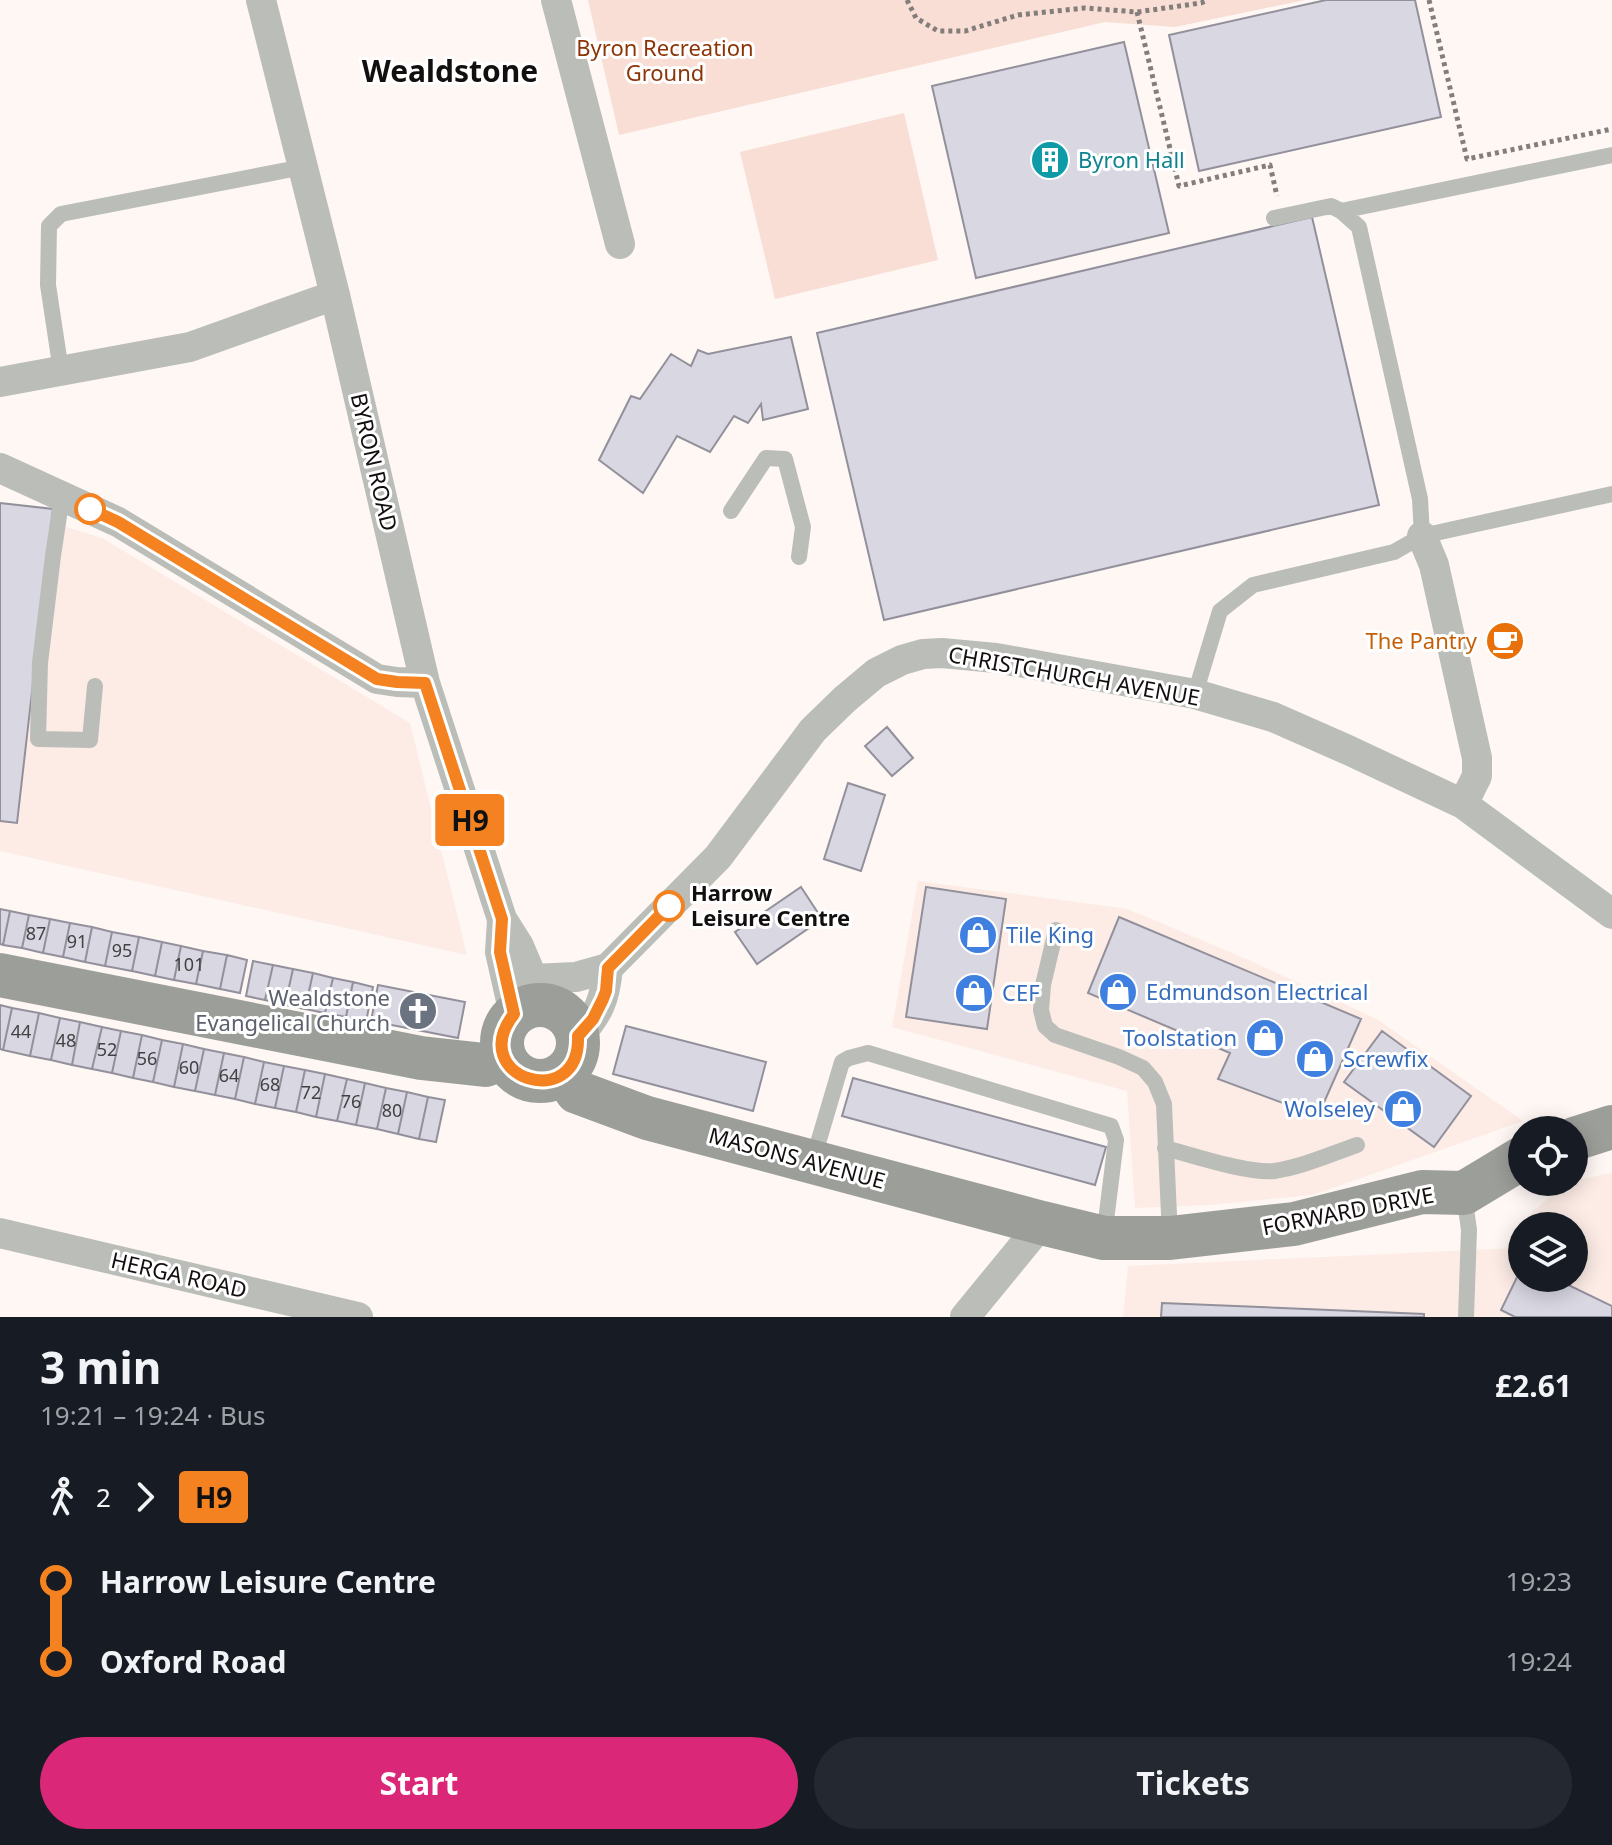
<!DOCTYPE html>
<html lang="en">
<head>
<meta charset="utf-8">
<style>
	body { margin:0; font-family:"Noto Sans",sans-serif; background:#242831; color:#f1f3f6; height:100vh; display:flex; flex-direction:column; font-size:30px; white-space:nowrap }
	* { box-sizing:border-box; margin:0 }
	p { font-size:26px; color:#9ea1a6 }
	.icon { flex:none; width:44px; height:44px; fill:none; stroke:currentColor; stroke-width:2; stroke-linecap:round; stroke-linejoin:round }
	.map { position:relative; height:1317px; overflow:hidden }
	.sheet { display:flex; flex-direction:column; background:#171b24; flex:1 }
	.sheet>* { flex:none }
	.badge { padding:0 16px; border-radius:6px; font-size:28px; line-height:52px }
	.tools { position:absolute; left:1508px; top:1116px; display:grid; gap:16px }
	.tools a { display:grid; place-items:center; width:80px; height:80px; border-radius:50%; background:#171b24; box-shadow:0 4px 20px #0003; font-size:40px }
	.map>.badge { position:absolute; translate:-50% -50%; box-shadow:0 0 0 4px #fff }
	.legs { display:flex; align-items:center; gap:12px; height:88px; padding:0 40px; font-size:26px }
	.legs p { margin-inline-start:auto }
	.overview { display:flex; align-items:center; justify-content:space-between; height:136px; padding:0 40px }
	h1 { font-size:44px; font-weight:700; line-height:60px }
	.primary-button { display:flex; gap:16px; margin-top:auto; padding:16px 40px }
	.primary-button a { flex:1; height:92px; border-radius:48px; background:#db2777; color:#fff; font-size:32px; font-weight:700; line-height:92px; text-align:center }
	.primary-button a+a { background:#242831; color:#f1f3f6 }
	ul { padding:0 40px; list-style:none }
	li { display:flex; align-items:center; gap:28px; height:80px; font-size:30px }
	li i { display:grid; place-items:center; width:12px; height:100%; margin:0 10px; background:currentColor }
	li i::after { content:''; width:20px; height:20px; margin:-10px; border:6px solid; border-radius:50%; background:#171b24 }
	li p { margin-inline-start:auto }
	li:first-child i { background:linear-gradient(#0000 50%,currentColor 0) }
	li:last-child i { background:linear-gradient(currentColor 50%,#0000 0) }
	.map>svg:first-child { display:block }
	.built { fill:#fdece6 }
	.green { fill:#f8ded4 }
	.building { fill:#d8d7e2; stroke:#92909b; stroke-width:2 }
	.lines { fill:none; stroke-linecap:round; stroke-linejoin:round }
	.path { stroke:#837e7c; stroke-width:5; stroke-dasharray:4 4; stroke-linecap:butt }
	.lane { stroke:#bbbdb8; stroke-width:16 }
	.street { stroke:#bbbdb8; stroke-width:30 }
	.secondary { stroke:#9c9f99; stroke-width:44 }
	.line-1-casing { stroke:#fff; stroke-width:18 }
	.line-1 { stroke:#f58220; stroke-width:12 }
	.stop-1-dot { fill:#fff; stroke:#f58220; stroke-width:4 }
	.labels { text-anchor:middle; stroke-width:6; stroke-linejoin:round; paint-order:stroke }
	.number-label { font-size:18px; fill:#444143 }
	.park-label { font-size:22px; fill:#8d3407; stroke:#fff }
	.culture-label { font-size:22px; fill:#0d838f; stroke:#fff; text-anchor:start }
	.street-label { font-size:22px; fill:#130f0e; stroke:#fff }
	.food-label { font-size:22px; fill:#c56008; stroke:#fff; text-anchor:end }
	.stop-label { font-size:22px; font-weight:bold; fill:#130f0e; stroke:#fff; text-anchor:start }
	.shop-label { font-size:22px; fill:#366cbe; stroke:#fff; text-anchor:start }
	.worship-label { font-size:22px; fill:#5b616d; stroke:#fff; text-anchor:end }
	.district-label { font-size:30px; font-weight:bold; fill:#130f0e; stroke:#fff }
</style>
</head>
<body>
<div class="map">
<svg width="1612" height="1317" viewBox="0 0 1612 1317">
	<rect width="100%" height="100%" fill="#fef7f4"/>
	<path class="built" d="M 0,503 L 1,507 L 102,538 L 410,723 L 467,955 L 0,851 Z
		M 918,881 L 1128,909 L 1251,961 L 1377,1019 L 1523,1121 L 1313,1195 L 1208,1205 L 1135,1208 L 1127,1091 L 892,1027 Z
		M 1612,1173 L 1612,1317 L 1123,1317 L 1128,1266 L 1515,1248 L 1522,1227 L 1522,1278 L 1574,1278 L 1574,1226 L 1522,1226 L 1524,1220 L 1566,1182 Z"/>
	<path class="green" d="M 588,0 L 1305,0 L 1175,27 L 1105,22 L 619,135 Z
		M 904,113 L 938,260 L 775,299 L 740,152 Z"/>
	<path class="building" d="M 1326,0 L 1415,0 L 1441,117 L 1199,171 L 1169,35 Z
		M 1124,42 L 1169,233 L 976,278 L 932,86 Z
		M 1312,217 L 1379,505 L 884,620 L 817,333 Z
		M 791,337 L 808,409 L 763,420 L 761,404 L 748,423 L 734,416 L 710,452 L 677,436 L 643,493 L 599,460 L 631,396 L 640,399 L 671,354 L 691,366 L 698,350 L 708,354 Z
		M 0,503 L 53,509 L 17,823 L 0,821 Z
		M 887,727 L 913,758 L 892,776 L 865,746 Z
		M 848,783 L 885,795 L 861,871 L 824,859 Z
		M 801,887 L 822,919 L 757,964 L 735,932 Z
		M 926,887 L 1006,899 L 987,1029 L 906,1017 Z
		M 0,909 L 10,911 L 3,945 L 0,944 Z
		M 10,911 L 29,915 L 22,948 L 3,945 Z
		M 29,915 L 50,919 L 43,953 L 22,948 Z
		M 1119,917 L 1361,1019 L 1318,1116 L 1218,1079 L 1230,1053 L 1088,993 Z
		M 50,919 L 70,923 L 63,957 L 43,953 Z
		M 70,923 L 92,927 L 85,962 L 63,957 Z
		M 92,927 L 112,932 L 105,966 L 85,962 Z
		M 112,932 L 139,937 L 132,971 L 105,966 Z
		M 139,937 L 162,942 L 155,976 L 132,971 Z
		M 162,942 L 181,946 L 174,980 L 155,976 Z
		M 181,946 L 203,951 L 196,984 L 174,980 Z
		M 203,951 L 227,955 L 220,989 L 196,984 Z
		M 227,955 L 247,960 L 240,993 L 220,989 Z
		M 253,961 L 273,965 L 265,1000 L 246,996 Z
		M 273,965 L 293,969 L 285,1005 L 265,1000 Z
		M 293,969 L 313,973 L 305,1009 L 285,1005 Z
		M 313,973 L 333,978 L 325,1013 L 305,1009 Z
		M 333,978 L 353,982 L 346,1017 L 325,1013 Z
		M 353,982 L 373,987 L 366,1022 L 346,1017 Z
		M 378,985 L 465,1002 L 458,1038 L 371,1021 Z
		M 0,1005 L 12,1008 L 3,1050 L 0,1049 Z
		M 12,1008 L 39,1013 L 30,1056 L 3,1050 Z
		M 39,1013 L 60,1018 L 51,1060 L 30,1056 Z
		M 60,1018 L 80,1022 L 72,1065 L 51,1060 Z
		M 80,1022 L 102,1027 L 92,1069 L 72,1065 Z
		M 626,1026 L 766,1062 L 753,1111 L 613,1074 Z
		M 102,1027 L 121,1031 L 112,1073 L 92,1069 Z
		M 121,1031 L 142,1035 L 133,1078 L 112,1073 Z
		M 1382,1031 L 1471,1096 L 1434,1147 L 1344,1082 Z
		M 142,1035 L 162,1040 L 153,1082 L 133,1078 Z
		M 162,1040 L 183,1044 L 174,1087 L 153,1082 Z
		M 183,1044 L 204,1049 L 195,1091 L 174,1087 Z
		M 204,1049 L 224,1053 L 215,1095 L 195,1091 Z
		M 224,1053 L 244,1057 L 235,1099 L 215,1095 Z
		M 244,1057 L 264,1062 L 255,1104 L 235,1099 Z
		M 264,1062 L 284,1066 L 275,1108 L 255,1104 Z
		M 284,1066 L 305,1070 L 296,1112 L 275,1108 Z
		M 305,1070 L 325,1074 L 316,1117 L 296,1112 Z
		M 325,1074 L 347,1079 L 337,1121 L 316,1117 Z
		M 853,1078 L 1106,1147 L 1095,1185 L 842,1116 Z
		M 347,1079 L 365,1083 L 356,1125 L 337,1121 Z
		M 365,1083 L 386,1088 L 377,1129 L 356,1125 Z
		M 386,1088 L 407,1092 L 398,1134 L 377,1129 Z
		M 407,1092 L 428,1097 L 419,1139 L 398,1134 Z
		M 428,1097 L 445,1100 L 436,1142 L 419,1139 Z
		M 1522,1267 L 1522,1278 L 1554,1278 L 1612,1306 L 1612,1317 L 1515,1317 L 1501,1310 Z
		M 1162,1303 L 1424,1314 L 1424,1317 L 1161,1317 Z"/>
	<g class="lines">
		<path class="path" d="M 907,0 L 916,18 L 938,31 L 965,31 L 1018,15 L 1085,8 L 1137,12 L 1201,3 L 1208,0
			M 1429,0 L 1467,159 L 1612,129
			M 1137,12 L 1179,186 L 1270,165 L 1277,196"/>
		<path class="lane" d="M 1341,211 L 1612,155
			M 1274,218 L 1331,206 L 1341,211 L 1359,227 L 1420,499 L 1422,536
			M 61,371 L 48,285 L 49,226 L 61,214 L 303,167
			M 62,496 L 53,556 L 40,663 L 38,739 L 90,740 L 95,686
			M 731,511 L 766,458 L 785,459 L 803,527 L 799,557
			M 1195,694 L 1220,611 L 1253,585 L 1394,552 L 1422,536 L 1612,494
			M 1056,930 L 1043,985 L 1041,1010 L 1045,1026 L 1055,1035 L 1119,1057 L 1143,1068 L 1155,1082 L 1164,1104 L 1170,1237
			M 1165,1148 C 1192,1155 1249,1174 1274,1171 C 1302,1167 1331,1154 1357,1145
			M 813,1160 L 842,1062 L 849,1058 L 868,1053 L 1111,1126 L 1116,1140 L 1104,1237
			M 1464,1194 L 1469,1230 L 1466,1317"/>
		<path class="street" d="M 261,0 L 335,295 L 425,683 L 502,919 L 519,946 L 544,1005
			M 556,0 L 620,244
			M 0,382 L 190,347 L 335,295
			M 0,468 L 118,522 L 377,679 L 397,682 L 425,683
			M 1422,536 L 1434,565 L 1477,758 L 1477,776 L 1463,804
			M 502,921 L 500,952 L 514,1014
			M 532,979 L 576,977 L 608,968 L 718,857 L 813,730 L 845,699 L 876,673 L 902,660 L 923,654 L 942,653 L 996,658 L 1195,694 L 1273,717 L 1348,750 L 1463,804 L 1612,914
			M 578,1036 C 599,1014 605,999 608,968
			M 0,1233 L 358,1317
			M 965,1317 L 1042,1223"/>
		<path class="secondary" d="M 0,975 L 421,1058 L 485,1065 L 504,1058
			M502 1043a38 38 0 1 1 76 0a38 38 0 1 1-76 0Z
			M 564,1073 L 577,1092 L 647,1118 L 1042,1223 L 1104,1238 L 1170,1238 L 1294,1224 L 1422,1192 L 1464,1193 L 1522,1158
			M 1574,1139 L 1612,1127"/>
	</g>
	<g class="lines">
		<defs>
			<path id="line-1" d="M 90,509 L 118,522 L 377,679 L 397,682 L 425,683 L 502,919 L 500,952 L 514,1014 C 464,1078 581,1114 578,1036 L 593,1019 L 603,999 L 606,991 L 608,968 L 669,906"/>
		</defs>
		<use href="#line-1" class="line-1-casing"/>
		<use href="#line-1" class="line-1"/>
	</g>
	<defs>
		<symbol id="building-disc" viewBox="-11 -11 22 22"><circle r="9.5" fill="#0f9aa8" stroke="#fff"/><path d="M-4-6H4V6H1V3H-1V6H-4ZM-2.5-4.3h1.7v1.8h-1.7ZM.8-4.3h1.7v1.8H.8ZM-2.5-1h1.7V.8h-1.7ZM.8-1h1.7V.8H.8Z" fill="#fff"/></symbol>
		<symbol id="cafe-disc" viewBox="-11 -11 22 22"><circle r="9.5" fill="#e8710a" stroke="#fff"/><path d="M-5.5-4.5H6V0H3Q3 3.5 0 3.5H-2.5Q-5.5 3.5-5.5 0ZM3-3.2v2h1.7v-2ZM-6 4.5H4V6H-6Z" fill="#fff"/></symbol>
		<symbol id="shop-disc" viewBox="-11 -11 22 22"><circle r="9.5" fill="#3f7fe0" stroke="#fff"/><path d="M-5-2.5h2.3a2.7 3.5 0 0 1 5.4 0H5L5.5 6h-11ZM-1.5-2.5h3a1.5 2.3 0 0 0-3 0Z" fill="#fff"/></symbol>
		<symbol id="church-disc" viewBox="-11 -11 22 22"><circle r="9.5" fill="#6b7280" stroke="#fff"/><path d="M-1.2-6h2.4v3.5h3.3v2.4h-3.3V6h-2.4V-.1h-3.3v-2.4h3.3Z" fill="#fff"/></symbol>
	</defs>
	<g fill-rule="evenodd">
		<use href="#building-disc" x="1028" y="138" width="44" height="44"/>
		<use href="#cafe-disc" x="1483" y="619" width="44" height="44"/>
		<use href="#shop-disc" x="956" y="913" width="44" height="44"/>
		<use href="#shop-disc" x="1096" y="970" width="44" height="44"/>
		<use href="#shop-disc" x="952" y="971" width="44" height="44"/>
		<use href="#church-disc" x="396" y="989" width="44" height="44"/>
		<use href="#shop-disc" x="1243" y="1016" width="44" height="44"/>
		<use href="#shop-disc" x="1293" y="1037" width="44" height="44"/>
		<use href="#shop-disc" x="1381" y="1087" width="44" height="44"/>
	</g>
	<g class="stop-1-dot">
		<circle cx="90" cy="509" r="14"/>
		<circle cx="669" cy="906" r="14"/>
	</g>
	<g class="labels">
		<g class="number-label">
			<text x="36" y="940">87</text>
			<text x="77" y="948">91</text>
			<text x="122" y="957">95</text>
			<text x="189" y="971">101</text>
			<text x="21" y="1038">44</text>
			<text x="66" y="1047">48</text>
			<text x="107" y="1056">52</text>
			<text x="147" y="1065">56</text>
			<text x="189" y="1074">60</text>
			<text x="229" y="1082">64</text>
			<text x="270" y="1091">68</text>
			<text x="311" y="1099">72</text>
			<text x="351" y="1108">76</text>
			<text x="392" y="1117">80</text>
		</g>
		<g class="park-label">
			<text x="665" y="56">Byron Recreation<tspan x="665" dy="25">Ground</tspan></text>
		</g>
		<g class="culture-label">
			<text x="1078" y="168">Byron Hall</text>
		</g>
		<g class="street-label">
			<text transform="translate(374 462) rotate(77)" y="8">BYRON ROAD</text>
			<text transform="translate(1074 676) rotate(10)" y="8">CHRISTCHURCH AVENUE</text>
			<text transform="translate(797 1158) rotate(15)" y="8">MASONS AVENUE</text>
			<text transform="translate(1348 1211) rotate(-11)" y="8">FORWARD DRIVE</text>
			<text transform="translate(179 1275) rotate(13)" y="8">HERGA ROAD</text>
		</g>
		<g class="food-label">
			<text x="1477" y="649">The Pantry</text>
		</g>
		<g class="stop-label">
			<text x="691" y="901">Harrow<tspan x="691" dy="25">Leisure Centre</tspan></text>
		</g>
		<g class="shop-label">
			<text x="1006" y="943">Tile King</text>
			<text x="1146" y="1000">Edmundson Electrical</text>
			<text x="1002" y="1001">CEF</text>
			<text x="1237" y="1046" text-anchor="end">Toolstation</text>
			<text x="1343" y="1067">Screwfix</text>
			<text x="1375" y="1117" text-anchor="end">Wolseley</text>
		</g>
		<g class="worship-label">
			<text x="390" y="1006">Wealdstone<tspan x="390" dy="25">Evangelical Church</tspan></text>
		</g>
		<g class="district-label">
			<text x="450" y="82">Wealdstone</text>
		</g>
	</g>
</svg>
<div class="tools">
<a><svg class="icon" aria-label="locate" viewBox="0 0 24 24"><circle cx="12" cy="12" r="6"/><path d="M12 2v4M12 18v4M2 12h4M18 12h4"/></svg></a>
<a><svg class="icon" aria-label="layers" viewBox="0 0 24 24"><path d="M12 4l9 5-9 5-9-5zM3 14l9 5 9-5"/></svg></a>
</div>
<b class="badge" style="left:470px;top:820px;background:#f58220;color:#111">H9</b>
</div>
<section class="sheet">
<div class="overview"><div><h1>3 min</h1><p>19:21 – 19:24 · Bus</p></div><b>£2.61</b></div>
<div class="legs"><svg class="icon" aria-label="walk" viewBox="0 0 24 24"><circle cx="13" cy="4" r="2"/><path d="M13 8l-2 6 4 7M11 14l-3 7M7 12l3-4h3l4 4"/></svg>2<svg class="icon" aria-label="forward" viewBox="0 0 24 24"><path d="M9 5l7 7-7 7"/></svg><b class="badge" style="background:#f58220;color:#111">H9</b></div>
<ul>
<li><i style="color:#f58220"></i><b>Harrow Leisure Centre</b><p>19:23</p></li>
<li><i style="color:#f58220"></i><b>Oxford Road</b><p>19:24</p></li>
</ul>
<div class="primary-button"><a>Start</a><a>Tickets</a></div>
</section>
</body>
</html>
